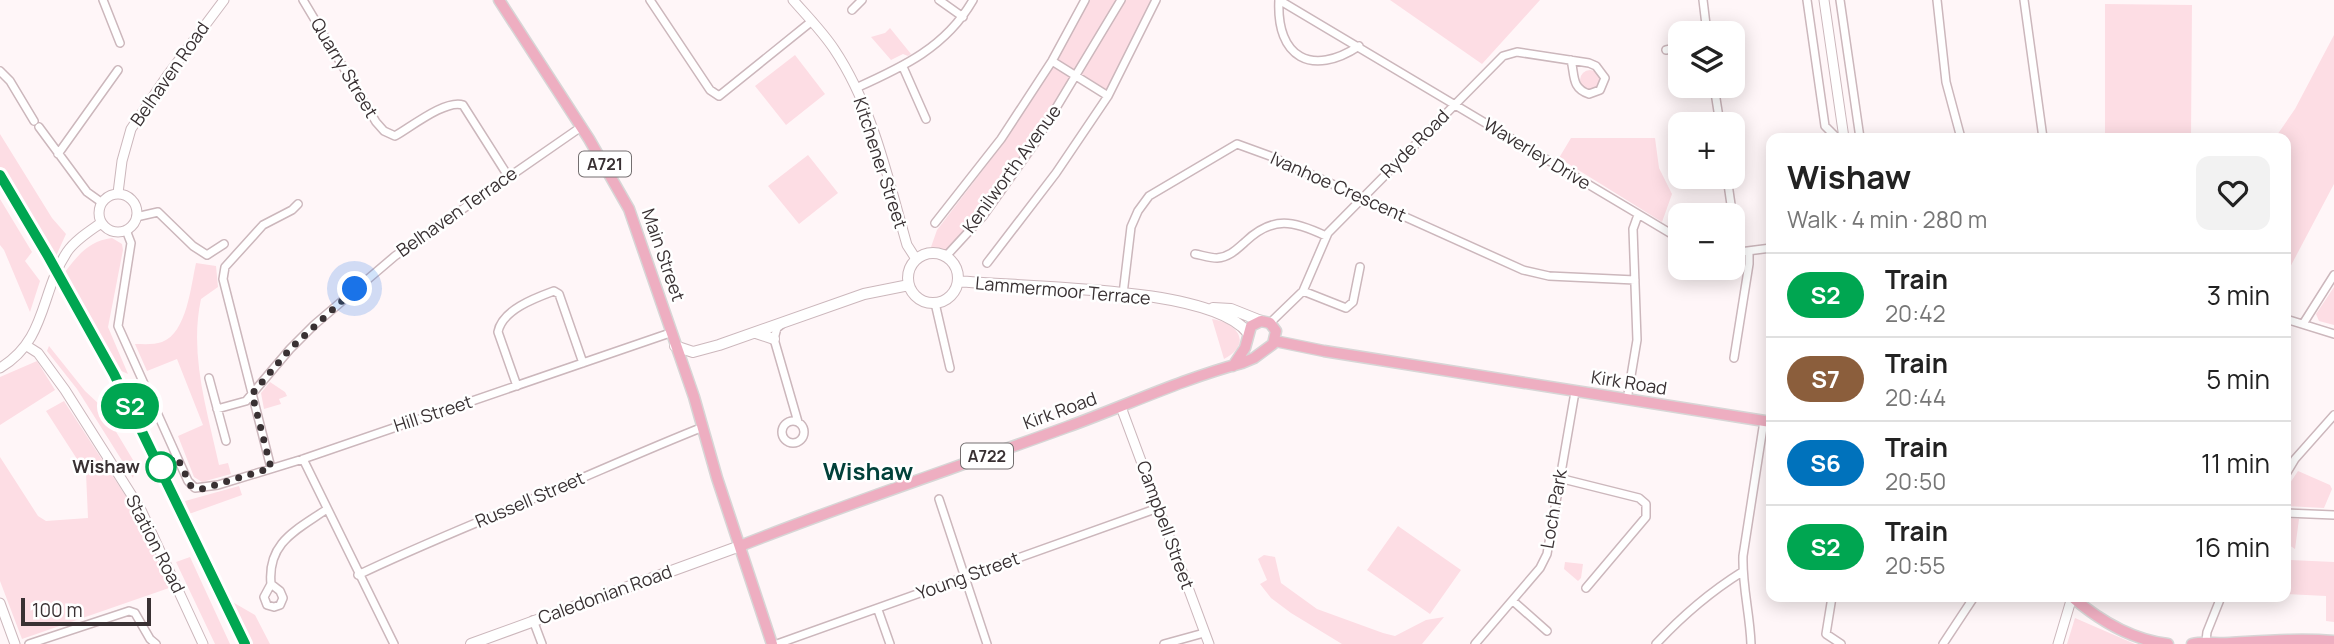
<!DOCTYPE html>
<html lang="en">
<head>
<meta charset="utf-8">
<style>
	body { margin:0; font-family:Manrope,sans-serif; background:#f2f2f2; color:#222; height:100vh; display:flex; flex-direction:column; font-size:26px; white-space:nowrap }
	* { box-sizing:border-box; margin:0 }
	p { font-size:23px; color:#767676 }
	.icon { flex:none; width:38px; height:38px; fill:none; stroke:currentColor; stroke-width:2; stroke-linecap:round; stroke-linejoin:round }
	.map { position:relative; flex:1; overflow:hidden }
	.panel { position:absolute; left:1766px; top:133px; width:525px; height:469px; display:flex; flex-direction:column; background:#fff; border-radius:14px; box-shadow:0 4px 18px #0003 }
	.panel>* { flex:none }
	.badge { padding:0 14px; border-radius:23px; font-size:24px; line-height:46px }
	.fabs { position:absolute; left:1668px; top:21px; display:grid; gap:14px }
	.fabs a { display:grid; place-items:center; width:77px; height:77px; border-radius:14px; background:#fff; box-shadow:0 4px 18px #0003; font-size:35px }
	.scale { position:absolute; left:21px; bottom:18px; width:130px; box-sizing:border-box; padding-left:7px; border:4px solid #393133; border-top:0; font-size:19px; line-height:24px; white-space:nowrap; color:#393133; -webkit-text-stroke:5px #fff; paint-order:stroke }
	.you { position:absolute; width:35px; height:35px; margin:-18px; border:5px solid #fff; border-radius:50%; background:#1a73e8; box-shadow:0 0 0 10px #1a73e833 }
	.map>.badge { position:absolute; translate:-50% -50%; box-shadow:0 0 0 4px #fff }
	.round { display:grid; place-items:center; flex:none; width:74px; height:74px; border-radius:14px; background:#f2f2f2 }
	.headline { display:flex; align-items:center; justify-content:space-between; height:119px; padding:0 21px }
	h1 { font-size:33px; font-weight:700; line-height:52px }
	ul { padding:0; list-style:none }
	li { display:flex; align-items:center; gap:21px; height:84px; padding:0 21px; border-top:2px solid #e0e0e0 }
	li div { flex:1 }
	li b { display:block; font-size:26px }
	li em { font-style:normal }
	li .badge { min-width:77px; font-weight:700; text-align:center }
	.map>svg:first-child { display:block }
	.green { fill:#fddde4 }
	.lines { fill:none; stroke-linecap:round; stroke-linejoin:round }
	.minor-casing { stroke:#ccb7bc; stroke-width:10 }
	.tertiary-casing { stroke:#ccb7bc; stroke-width:11 }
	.secondary-casing { stroke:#ccb7bc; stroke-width:12 }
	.primary-casing { stroke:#d7d6d6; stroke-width:13 }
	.minor { stroke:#fff; stroke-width:7 }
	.tertiary { stroke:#fff; stroke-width:9 }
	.secondary { stroke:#fff; stroke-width:10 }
	.primary { stroke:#eeaec1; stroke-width:10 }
	.rail-casing { stroke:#51494b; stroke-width:5 }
	.rail { stroke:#fff; stroke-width:2.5; stroke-dasharray:8; stroke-linecap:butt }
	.line-casing { stroke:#fff; stroke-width:16 }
	.line { stroke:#00a651; stroke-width:10 }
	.walk { stroke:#393133; stroke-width:7; stroke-dasharray:0 12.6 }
	.stop-dot { fill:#fff; stroke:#00a651; stroke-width:3.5 }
	.labels { text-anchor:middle; stroke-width:5; stroke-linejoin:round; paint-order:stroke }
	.shield { fill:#fff; stroke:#746f70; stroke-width:2 }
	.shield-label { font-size:16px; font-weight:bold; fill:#393133 }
	.street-label { font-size:18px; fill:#393133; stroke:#fff }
	.stop-label { font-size:18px; font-weight:bold; fill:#393133; stroke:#fff; text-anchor:end }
	.district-label { font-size:24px; font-weight:bold; fill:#01413a; stroke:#fff }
</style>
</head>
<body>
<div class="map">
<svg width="2334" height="644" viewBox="0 0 2334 644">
	<rect width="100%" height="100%" fill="#fff6f8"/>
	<path class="green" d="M 1090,0 L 1118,0 L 1076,72 L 1057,60 Z
		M 1125,0 L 1153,0 L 1106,91 L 1081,75 Z
		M 1390,0 L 1540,0 L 1482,64 Z
		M 2105,4 L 2192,5 L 2191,138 L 2105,138 Z
		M 890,28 L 911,54 L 908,56 L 903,54 L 891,60 L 871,37 L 885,33 Z
		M 2334,35 L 2334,184 L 2287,273 L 2286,138 L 2275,138 L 2295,109 Z
		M 795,55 L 825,94 L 786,125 L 755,86 Z
		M 1054,66 L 1072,76 C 1033,142 995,198 943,255 L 931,247 L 937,230 L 1005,141 Z
		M1580 80a10 10 0 1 1 20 0a10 10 0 1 1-20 0Z
		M 0,134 L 52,218 L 66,234 L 56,256 L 0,167 Z
		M 1571,138 L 1655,138 L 1659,168 L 1672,194 L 1662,222 L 1559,158 Z
		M 808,155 L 838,193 L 799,224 L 768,186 Z
		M 0,199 L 32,252 L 25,261 L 40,281 L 30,312 L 4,250 L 0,245 Z
		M 112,238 L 122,244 L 123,250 L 108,327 L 128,374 L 117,369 L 65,272 C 79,254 89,241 112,238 Z
		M 196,263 L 216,266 L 218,287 L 201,299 C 189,354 207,410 219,465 L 228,463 L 231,474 L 202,482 L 194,477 L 178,436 L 203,425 L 177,359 L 147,371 L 135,344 C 143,344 154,345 162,342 C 187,333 191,285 196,263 Z
		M 2334,287 L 2334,325 L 2319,321 L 2316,314 Z
		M 1212,319 C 1238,323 1253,344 1224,359 Z
		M 49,346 L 85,391 L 100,405 L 136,465 L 133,478 L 77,389 L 47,351 Z
		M 37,361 L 55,390 L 0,425 L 0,377 Z
		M 270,382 L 285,392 L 287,396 L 279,399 L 281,404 L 264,409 L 261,393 Z
		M 64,401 L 136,512 L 169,588 L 22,639 L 0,581 L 0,457 L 38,516 L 46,521 L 88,518 L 86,473 L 46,411 Z
		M 2298,471 L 2330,485 L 2332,489 L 2324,508 L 2286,506 L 2286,489 Z
		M 239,486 L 242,495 L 189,514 L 185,501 Z
		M 2286,518 L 2299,519 L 2295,549 L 2286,543 Z
		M 1398,526 L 1461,570 L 1430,614 L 1367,570 Z
		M 1264,555 L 1275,557 L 1281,583 L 1317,609 L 1383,633 L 1395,636 L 1426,620 L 1444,617 L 1422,644 L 1342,644 L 1291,613 L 1271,598 L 1260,584 L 1267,580 L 1258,559 Z
		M 190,557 L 230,644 L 215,644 L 176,562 Z
		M 2290,560 L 2334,562 L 2334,622 L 2326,621 L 2326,596 L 2286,594 Z
		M 1565,562 L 1583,564 L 1581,578 L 1578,581 L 1564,569 Z
		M 229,600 L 255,615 L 270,644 L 249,644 Z
		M 2075,618 L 2135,644 L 2067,644 Z"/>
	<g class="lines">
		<defs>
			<path id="minor" d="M 103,0 L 120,43
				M 303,0 L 376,122 L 384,131 L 395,136 C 411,127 446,99 463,105 L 508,176
				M 650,0 L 710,90 L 719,96 L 812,21
				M 939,0 L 963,17
				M 1279,0 L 1680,239
				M 1279,0 C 1276,58 1312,77 1359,46
				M 1703,0 L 1707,33
				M 1807,0 L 1825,126 L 1837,138
				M 1840,0 L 1860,138
				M 1937,0 L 1946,82 L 1961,138
				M 2024,0 L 2043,138
				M 852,10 L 862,0
				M 1666,50 L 1680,47
				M 1052,61 L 1108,96
				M 903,67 L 926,119
				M 0,71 L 10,81 L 34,121
				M 1714,86 L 1720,124
				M 856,88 C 903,67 946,47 973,0
				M 39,127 L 87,192 L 101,202
				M 58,154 L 118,70
				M 1727,177 L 1738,253
				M 136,217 L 158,212 L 193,246 L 207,255 L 224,244
				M 935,223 L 1001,139 L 1052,61 L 1085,0
				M 126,230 L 131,243 L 118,326 L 177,457 L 188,481 L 195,488 L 218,485 L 303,459 L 670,333
				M 1732,253 L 1771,248
				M 942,254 L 948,254 L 983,216 L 1035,143 L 1121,0
				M 1195,254 C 1201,255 1210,258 1217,258 C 1229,257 1236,250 1245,242 C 1273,215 1294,221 1326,236
				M 987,263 L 1056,173 L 1108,96 L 1156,0
				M 1303,291 L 1346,308 L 1353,302 L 1360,267
				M 1123,294 L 1131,227 L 1138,211 L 1149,196 L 1237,144 L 1270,156 L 1523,270 L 1549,276 L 1635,280
				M 935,303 L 950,368
				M 2286,319 L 2334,334
				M 1270,323 L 1303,291 L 1328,233 L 1503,56 L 1517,52 L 1589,63 L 1596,66 L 1605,78 L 1600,90 L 1589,94 C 1571,88 1575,75 1571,60
				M 782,324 L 777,328 L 774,339 L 798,422
				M 2303,324 L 2334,275
				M 1734,358 L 1749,264 L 1749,252
				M 209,378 L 226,441
				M 517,386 L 498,332 C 502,310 535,298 554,291 L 559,294 L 583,363
				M 1627,400 L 1637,340 L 1633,229 L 1638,215
				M 217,409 L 246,401 L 290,349 L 314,325 L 395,256 L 581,127
				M782 432a11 11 0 1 1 22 0a11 11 0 1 1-22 0Z
				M 303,459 L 394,644
				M 271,468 L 223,279 L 225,267 L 263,225 L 292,210 L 298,204
				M 2286,474 L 2295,459 L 2334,415
				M 1559,478 L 1639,498 L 1646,504 L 1646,517 L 1586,588
				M 939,499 L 987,644
				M 2286,513 L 2334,515
				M 358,575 C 414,548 472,525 530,500 C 588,476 645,450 703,427
				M 271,584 L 264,597 L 267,605 L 274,607 L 280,605 L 283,598 L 280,591 L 271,584 C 267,542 297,530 327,509
				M 1832,597 L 1826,634 L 1841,644
				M 1513,601 L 1547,631
				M 878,610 L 890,644
				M 533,620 L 542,644
				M 2206,641 L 2207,632 L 2221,597
				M 29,644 L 129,611 L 135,613 L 150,639 L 156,644
				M 777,644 L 1158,508
				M 1164,644 L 1204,633
				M 1475,644 L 1540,568 L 1547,554 L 1575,392
				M 1656,644 C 1682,616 1710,592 1742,572
				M 1751,644 C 1750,614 1742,586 1743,556 L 1764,421
				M 1943,644 L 1974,597"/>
			<path id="tertiary" d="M 793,0 C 807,16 822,31 834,49 C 873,107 888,179 907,245 L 916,259
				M 1824,0 L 1844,138
				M 118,193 L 122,161 L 131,129 L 167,76 L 224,0
				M99 213a19 19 0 1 1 38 0a19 19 0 1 1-38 0Z
				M 27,346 L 38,353 L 65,390 L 141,510 L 203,644
				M 0,368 C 47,340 40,293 67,252 C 75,240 90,231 101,223
				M 1121,407 L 1209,644
				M 0,603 L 15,644
				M 2058,644 L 2072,597"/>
			<path id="secondary" d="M908 278a25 25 0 1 1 50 0a25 25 0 1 1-50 0Z
				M 958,281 C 1020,288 1211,285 1248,333
				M 1213,308 L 1231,309 L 1261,321
				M 756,333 L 774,339
				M 675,346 L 693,352 L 719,345 L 864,294 L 909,285
				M 471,644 L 740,546"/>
			<path id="primary" d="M 499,0 L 589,139 L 629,209 L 694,397 L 717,478 L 772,644
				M 1275,341 L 1324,351 L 1771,422
				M 740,546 C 848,503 958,467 1067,427 C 1125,406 1182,379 1242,363 L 1254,358 L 1273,344 L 1276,331 L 1270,323 L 1261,321 L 1251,326 L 1245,348 L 1233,366
				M 2072,597 C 2099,620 2132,640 2168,644
				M 2192,644 C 2205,641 2216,644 2230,643 C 2265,641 2299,638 2334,641"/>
		</defs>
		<use href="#minor" class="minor-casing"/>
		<use href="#tertiary" class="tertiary-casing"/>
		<use href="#secondary" class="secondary-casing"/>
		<use href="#primary" class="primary-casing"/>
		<use href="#minor" class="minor"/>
		<use href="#tertiary" class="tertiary"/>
		<use href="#secondary" class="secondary"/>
		<use href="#primary" class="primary"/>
		<defs>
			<path id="rail" d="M 0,175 L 48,256 L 114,374 L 245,644"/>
		</defs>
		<use href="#rail" class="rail-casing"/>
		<use href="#rail" class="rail"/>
	</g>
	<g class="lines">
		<defs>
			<path id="line" d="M 0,175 L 48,256 L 114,374 L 245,644"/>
		</defs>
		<use href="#line" class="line-casing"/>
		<use href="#line" class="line"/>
		<path class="walk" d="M 161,467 L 177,457 L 191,486 L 202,489 L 271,468 L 252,394 L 290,349 L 355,289"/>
	</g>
	<circle class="stop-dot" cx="161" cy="467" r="14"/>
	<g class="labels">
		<g class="shield">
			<rect x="579" y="151.5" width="52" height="25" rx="5"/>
			<rect x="961" y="443.5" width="52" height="25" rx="5"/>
		</g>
		<g class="shield-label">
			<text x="605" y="170">A721</text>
			<text x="987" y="462">A722</text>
		</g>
		<g class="street-label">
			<text transform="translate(344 68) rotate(59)" y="6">Quarry Street</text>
			<text transform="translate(170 74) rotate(-55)" y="6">Belhaven Road</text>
			<text transform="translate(1415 144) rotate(-45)" y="6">Ryde Road</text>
			<text transform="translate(1537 154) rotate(31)" y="6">Waverley Drive</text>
			<text transform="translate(880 163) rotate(72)" y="6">Kitchener Street</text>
			<text transform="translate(1012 169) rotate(-54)" y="6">Kenilworth Avenue</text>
			<text transform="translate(1338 187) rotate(24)" y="6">Ivanhoe Crescent</text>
			<text transform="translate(457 212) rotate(-35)" y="6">Belhaven Terrace</text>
			<text transform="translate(663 255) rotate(71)" y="6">Main Street</text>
			<text transform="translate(1063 291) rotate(5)" y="6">Lammermoor Terrace</text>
			<text transform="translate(1629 383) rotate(9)" y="6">Kirk Road</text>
			<text transform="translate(1060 411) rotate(-20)" y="6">Kirk Road</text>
			<text transform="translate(433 414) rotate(-18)" y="6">Hill Street</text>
			<text transform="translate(530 500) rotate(-23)" y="6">Russell Street</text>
			<text transform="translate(1554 509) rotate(-80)" y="6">Loch Park</text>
			<text transform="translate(1165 525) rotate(70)" y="6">Campbell Street</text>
			<text transform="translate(155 544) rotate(63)" y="6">Station Road</text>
			<text transform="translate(968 576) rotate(-20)" y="6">Young Street</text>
			<text transform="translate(605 595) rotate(-20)" y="6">Caledonian Road</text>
		</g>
		<g class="stop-label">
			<text x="140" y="473">Wishaw</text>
		</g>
		<g class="district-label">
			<text x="868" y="480">Wishaw</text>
		</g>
	</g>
</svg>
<div class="fabs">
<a><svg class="icon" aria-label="layers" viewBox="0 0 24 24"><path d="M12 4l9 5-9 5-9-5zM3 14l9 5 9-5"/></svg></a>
<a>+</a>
<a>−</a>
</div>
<div class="scale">100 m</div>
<div class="you" style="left:355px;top:289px"></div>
<b class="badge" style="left:130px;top:406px;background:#00a651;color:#fff">S2</b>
<section class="panel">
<div class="headline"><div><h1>Wishaw</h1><p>Walk · 4 min · 280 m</p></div><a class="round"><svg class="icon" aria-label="heart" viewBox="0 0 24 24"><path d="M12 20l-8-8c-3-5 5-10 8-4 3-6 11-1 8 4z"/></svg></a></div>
<ul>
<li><span class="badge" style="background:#00a651;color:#fff">S2</span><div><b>Train</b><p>20:42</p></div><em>3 min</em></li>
<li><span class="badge" style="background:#8b5e3c;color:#fff">S7</span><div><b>Train</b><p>20:44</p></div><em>5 min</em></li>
<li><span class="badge" style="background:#0072bc;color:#fff">S6</span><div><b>Train</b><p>20:50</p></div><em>11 min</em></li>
<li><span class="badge" style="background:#00a651;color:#fff">S2</span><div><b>Train</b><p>20:55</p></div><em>16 min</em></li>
</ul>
</section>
</div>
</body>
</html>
